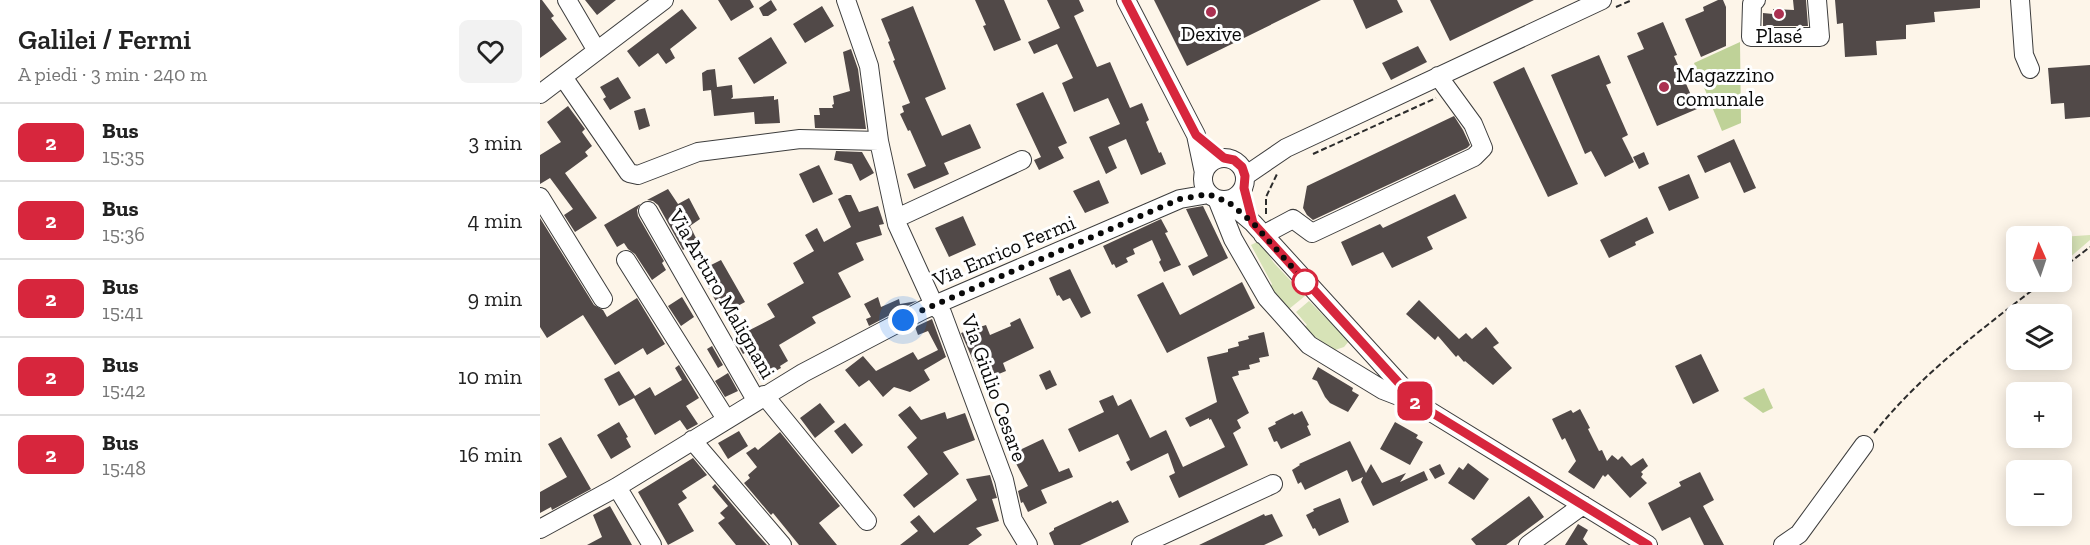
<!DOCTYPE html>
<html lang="it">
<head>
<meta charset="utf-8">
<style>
	body { margin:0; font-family:"Zilla Slab",serif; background:#f2f2f2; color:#222; height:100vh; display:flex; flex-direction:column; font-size:22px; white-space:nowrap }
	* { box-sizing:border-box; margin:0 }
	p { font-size:20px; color:#767676 }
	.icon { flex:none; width:33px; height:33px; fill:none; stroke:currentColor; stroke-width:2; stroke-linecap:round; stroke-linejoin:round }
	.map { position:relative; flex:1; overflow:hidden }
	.side { display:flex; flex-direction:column; background:#fff; width:540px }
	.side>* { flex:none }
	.badge { padding:0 12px; border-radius:9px; font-size:21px; line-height:39px }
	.needle { width:39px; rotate:357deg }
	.fabs { position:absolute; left:1466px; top:226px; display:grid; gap:12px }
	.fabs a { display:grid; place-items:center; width:66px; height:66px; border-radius:9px; background:#fff; box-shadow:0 3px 15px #0003; font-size:30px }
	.you { position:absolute; width:30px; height:30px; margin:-15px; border:4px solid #fff; border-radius:50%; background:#1a73e8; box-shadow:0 0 0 9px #1a73e833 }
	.map>.badge { position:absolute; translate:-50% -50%; box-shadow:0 0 0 3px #fff }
	.round { display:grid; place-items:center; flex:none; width:63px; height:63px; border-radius:9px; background:#f2f2f2 }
	.head { display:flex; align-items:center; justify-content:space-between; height:102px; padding:0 18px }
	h1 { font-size:28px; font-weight:600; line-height:45px }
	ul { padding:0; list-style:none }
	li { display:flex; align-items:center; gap:18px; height:78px; padding:0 18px; border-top:2px solid #e0e0e0 }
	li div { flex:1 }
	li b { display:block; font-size:22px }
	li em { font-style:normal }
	li .badge { min-width:66px; font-weight:700; text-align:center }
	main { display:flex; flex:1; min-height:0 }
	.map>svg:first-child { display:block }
	.green { fill:#d7e3b7 }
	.forest { fill:#bfd298 }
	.building { fill:#514948 }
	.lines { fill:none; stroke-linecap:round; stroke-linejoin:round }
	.minor-casing { stroke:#3d3d3d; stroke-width:20 }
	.path { stroke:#2c2c2c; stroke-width:2; stroke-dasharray:6 3; stroke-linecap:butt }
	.minor { stroke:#fff; stroke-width:18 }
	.line-casing { stroke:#fff; stroke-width:14 }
	.line { stroke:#d7263d; stroke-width:9 }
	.walk { stroke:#0a0a0a; stroke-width:6; stroke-dasharray:0 10.8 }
	.poi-dot { fill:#ab3151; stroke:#fff; stroke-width:2 }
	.stop-dot { fill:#fff; stroke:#d7263d; stroke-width:3 }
	.labels { text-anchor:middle; stroke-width:6; stroke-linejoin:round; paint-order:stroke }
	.poi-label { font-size:21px; fill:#0a0a0a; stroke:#fff }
	.street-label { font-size:21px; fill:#0a0a0a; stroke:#fff }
</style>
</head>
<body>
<main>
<section class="side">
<div class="head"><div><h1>Galilei / Fermi</h1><p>A piedi · 3 min · 240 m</p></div><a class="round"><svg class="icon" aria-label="heart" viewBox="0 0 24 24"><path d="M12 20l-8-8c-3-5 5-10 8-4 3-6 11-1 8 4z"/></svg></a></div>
<ul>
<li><span class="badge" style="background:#d7263d;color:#fff">2</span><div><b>Bus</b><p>15:35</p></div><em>3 min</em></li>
<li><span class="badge" style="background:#d7263d;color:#fff">2</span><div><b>Bus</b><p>15:36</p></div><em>4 min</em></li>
<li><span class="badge" style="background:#d7263d;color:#fff">2</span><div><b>Bus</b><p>15:41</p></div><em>9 min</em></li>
<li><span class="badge" style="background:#d7263d;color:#fff">2</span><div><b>Bus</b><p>15:42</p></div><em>10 min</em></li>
<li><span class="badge" style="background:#d7263d;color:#fff">2</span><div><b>Bus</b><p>15:48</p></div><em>16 min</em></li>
</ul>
</section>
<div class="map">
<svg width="1550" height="545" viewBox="0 0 1550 545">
	<rect width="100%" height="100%" fill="#fdf5e9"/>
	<path class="green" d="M 1550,235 L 1550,240 L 1521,265 L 1521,237 Z
		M 719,241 L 734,263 L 765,296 L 749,309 L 730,287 L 732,284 L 711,245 Z
		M 769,301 L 809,341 L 804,347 L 792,351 L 792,349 L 763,328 L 767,325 L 756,312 Z"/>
	<path class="forest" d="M 1200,42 L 1201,123 L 1182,131 L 1154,63 Z
		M 1224,388 L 1233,408 L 1223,413 L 1203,398 Z"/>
	<path class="building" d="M 0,0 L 2,0 L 14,16 L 11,18 L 27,39 L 0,58 Z
		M 45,0 L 76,0 L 57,15 Z
		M 178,0 L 210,0 L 214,7 L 191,21 Z
		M 231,0 L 237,10 L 228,16 L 223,16 L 219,8 Z
		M 435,0 L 464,0 L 481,40 L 454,51 L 443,26 L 446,25 Z
		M 507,0 L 539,0 L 544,11 L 534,16 L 557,67 L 570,62 L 590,108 L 602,103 L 609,120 L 606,122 L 619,153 L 621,152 L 626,164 L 601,175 L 586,139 L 568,147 L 577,168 L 566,174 L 549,137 L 580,124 L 568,98 L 534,112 L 522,83 L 533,78 L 517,44 L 494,54 L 488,42 L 520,28 Z
		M 614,0 L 781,0 L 647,66 Z
		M 813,0 L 857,0 L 863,12 L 826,29 Z
		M 890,0 L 994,0 L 910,41 Z
		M 1178,0 L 1183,0 L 1186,7 L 1186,46 L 1161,57 L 1145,19 L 1164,11 L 1163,7 Z
		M 1253,0 L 1266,0 L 1268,26 L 1223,26 L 1223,13 L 1233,14 L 1233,9 L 1254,10 Z
		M 1295,0 L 1440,0 L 1440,8 L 1394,12 L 1395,22 L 1366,25 L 1366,39 L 1336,41 L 1337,55 L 1305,57 L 1303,23 L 1297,24 Z
		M 282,6 L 294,26 L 265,43 L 253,24 Z
		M 373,6 L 406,89 L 385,98 L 402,136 L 430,124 L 441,148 L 404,163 L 409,174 L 374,189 L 367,174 L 386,166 L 370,130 L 368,131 L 360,114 L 364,112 L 362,106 L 370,103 L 353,61 L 355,60 L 348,42 L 350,41 L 341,19 Z
		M 142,9 L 157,28 L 130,49 L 135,58 L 126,64 L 118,53 L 99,67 L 87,51 Z
		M 1123,22 L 1137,55 L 1134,56 L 1157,109 L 1117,126 L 1087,56 L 1104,49 L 1097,33 Z
		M 231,37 L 247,63 L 214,84 L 198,58 Z
		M 878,46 L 887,62 L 851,80 L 842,63 Z
		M 311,49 L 318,69 L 326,129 L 275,128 L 274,115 L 280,115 L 279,108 L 293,108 L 292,105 L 294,104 L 293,96 L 310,91 L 303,52 Z
		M 1059,55 L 1071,83 L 1066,85 L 1088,135 L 1082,138 L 1094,162 L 1065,177 L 1051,151 L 1045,154 L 1011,75 Z
		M 1550,65 L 1550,117 L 1525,119 L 1524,103 L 1511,104 L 1508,68 Z
		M 984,67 L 1038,184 L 1008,197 L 953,82 Z
		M 175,69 L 177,87 L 192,85 L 193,97 L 191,99 L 234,96 L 234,100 L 238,99 L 240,123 L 215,124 L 214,112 L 174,116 L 171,90 L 163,91 L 162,73 L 167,70 Z
		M 78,77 L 91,98 L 70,110 L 63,99 L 66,97 L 60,87 Z
		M 503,92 L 527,143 L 518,147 L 524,158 L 499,170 L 494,160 L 501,157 L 476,104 Z
		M 28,106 L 45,129 L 42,132 L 52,146 L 45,152 L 48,156 L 25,173 L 57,218 L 35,232 L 24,215 L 33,209 L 10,178 L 0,184 L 0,155 L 21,142 L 7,122 Z
		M 105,108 L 110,126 L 99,130 L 94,111 Z
		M 914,116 L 923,130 L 930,145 L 927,148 L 773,220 L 767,215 L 763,208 L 767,186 Z
		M 1194,139 L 1216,188 L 1204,193 L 1190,162 L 1165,173 L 1157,156 Z
		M 296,151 L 322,152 L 334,173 L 320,181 L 312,164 L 294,160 Z
		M 1104,152 L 1109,164 L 1099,169 L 1093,157 Z
		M 279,165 L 293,194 L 273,203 L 259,174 Z
		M 1149,174 L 1159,198 L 1129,211 L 1118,187 Z
		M 559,180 L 569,203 L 545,213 L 533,191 Z
		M 128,189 L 138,204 L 149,198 L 160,219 L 150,226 L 158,242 L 143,250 L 118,205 L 113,201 L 107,200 Z
		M 915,194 L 927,218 L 887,237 L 893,249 L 852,268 L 843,252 L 812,266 L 801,242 L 840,224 L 843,228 Z
		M 306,195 L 311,195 L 319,212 L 338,206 L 344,224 L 339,225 L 342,235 L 316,243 L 324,260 L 298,273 L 311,297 L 272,317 L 276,323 L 239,345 L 248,361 L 240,366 L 241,368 L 220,380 L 205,353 L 203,354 L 194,338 L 235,317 L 227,304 L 264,283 L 253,263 L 274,251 L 265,235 L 277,228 L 284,242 L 311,227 L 298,199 Z
		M 100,204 L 97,210 L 98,216 L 124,261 L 122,263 L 126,270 L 112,280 L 95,254 L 88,249 L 84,243 L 77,247 L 64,225 Z
		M 663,206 L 688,258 L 653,276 L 648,266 L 668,256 L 646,209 Z
		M 423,216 L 436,245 L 409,257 L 395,228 Z
		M 1107,217 L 1114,233 L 1095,242 L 1096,245 L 1069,258 L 1060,240 Z
		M 0,218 L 54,305 L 63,310 L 67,317 L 97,298 L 125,344 L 107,355 L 103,348 L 75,365 L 43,315 L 7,338 L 0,327 Z
		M 621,219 L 628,232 L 625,233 L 641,265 L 624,272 L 619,262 L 621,260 L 612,240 L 593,249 L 595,254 L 586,258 L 588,262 L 576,268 L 574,264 L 572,265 L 563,246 Z
		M 181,260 L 205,302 L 183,314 L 159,271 Z
		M 530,269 L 551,313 L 541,318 L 530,298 L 523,301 L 519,295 L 517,296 L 509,278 Z
		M 623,282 L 640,315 L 702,282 L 715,308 L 627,353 L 597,295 Z
		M 142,297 L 154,317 L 141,326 L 128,306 Z
		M 338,297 L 341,307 L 359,299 L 360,304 L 377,301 L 329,326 L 326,319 L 331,317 L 324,304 Z
		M 879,300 L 919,339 L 926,333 L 932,339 L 946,327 L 959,343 L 953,347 L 972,368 L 953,385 L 925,361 L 924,362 L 918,355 L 916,357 L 898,336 L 895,340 L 866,314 Z
		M 480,318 L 494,348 L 463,363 L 466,371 L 449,378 L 443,364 L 436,367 L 421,333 L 446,325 L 450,335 L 471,326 L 470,323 Z
		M 392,319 L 406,357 L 384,370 L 390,380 L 370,392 L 354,387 L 343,397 L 329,380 L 319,387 L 305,370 L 323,356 L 336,371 L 373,352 L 378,360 L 398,350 L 388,331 L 378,335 L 375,327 Z
		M 724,332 L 729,356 L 719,358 L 720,362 L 709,365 L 710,369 L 698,371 L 699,375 L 692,377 L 709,413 L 697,420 L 701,428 L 693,433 L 708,465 L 639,498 L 629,476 L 635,473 L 628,453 L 591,471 L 586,462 L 590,460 L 578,434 L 539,452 L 528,429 L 564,412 L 559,401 L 573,395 L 578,406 L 591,399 L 610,438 L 626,430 L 643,467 L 685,447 L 671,419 L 669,420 L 669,418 L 650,427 L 645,418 L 677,402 L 667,357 L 688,352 L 688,349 L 699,346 L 698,342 L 709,339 L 708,336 Z
		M 172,346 L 183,365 L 178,368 L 167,349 Z
		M 1161,354 L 1179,391 L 1153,404 L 1135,366 Z
		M 139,365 L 159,398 L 146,406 L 158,424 L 147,430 L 140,420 L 115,435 L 94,398 L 79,406 L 64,379 L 79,371 L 95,396 L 110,387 L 115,396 L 142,380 L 135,368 Z
		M 778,367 L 813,388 L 812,391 L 819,395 L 808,412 L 790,403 L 785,397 L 777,381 L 772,379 Z
		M 510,370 L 517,385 L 506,390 L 499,375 Z
		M 188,373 L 198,391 L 185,397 L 175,381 Z
		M 280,403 L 295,422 L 275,438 L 260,418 Z
		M 370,406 L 381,420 L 405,412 L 407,419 L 425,413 L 435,440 L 403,452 L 419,474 L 374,508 L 363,495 L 388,474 L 367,447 L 377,438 L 358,415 Z
		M 1040,409 L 1050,428 L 1048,429 L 1059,451 L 1062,450 L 1067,461 L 1072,455 L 1078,460 L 1082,456 L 1091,466 L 1103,458 L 1108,466 L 1101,472 L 1103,474 L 1101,477 L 1107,483 L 1090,498 L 1068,474 L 1065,477 L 1063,475 L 1054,489 L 1028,472 L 1036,461 L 1025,438 L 1022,440 L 1012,419 L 1031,410 L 1033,413 Z
		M 762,411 L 769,425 L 767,426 L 771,435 L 741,449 L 737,441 L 734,442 L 728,428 L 736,424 L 735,422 L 753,413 L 754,415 Z
		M 79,422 L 88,437 L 86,438 L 91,447 L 71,459 L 57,435 Z
		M 855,422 L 878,435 L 876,438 L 883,442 L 870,465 L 840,449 Z
		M 305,423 L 323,445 L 312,454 L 294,431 Z
		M 199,431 L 208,446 L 188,459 L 178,443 Z
		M 240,432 L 300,506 L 279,523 L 297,545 L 259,545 L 233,513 L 231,515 L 204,483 L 210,478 L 208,475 L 217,467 L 206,453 L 215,447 L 218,450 Z
		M 21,437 L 51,489 L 12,510 L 11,507 L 0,513 L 0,492 L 27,477 L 8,444 Z
		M 503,439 L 519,472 L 529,468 L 533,477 L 501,490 L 507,503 L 488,512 L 483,502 L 481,503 L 478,491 L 488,486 L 471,454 Z
		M 810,441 L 826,473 L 831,464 L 842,483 L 866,473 L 860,482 L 884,471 L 888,480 L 833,506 L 821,482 L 823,477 L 812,482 L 807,470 L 765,490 L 761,482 L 758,484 L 752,470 L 760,465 L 759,464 Z
		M 153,458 L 167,475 L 142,491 L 147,498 L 138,504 L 154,531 L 128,545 L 98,492 Z
		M 928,463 L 949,479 L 934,500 L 908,483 L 919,467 L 923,470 Z
		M 900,464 L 905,474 L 895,479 L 889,469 Z
		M 1160,472 L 1174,500 L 1163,506 L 1184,545 L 1164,545 L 1150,517 L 1122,531 L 1108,503 L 1141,486 L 1139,482 Z
		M 450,475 L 457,498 L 452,499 L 459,521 L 436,528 L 442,535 L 428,545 L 360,545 L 378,531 L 370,522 L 379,515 L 394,533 L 437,500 L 426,479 Z
		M 175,484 L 217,534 L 227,545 L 196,545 L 178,523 L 185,518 L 180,513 L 188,506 L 172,487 Z
		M 989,496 L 1004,517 L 966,545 L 936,545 L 931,539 Z
		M 800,498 L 809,522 L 779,536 L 775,528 L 773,529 L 766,515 L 774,511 L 773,509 Z
		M 578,500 L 589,522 L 540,545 L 514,545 L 509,533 L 514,530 L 514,528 L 571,501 L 572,503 Z
		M 70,506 L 92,545 L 47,545 L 62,537 L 53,515 Z
		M 724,514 L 725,516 L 732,514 L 743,536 L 724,545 L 659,545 Z
		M 1038,524 L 1048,530 L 1043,539 L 1048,545 L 1025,545 Z"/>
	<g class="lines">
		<defs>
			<path id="minor" d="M 27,0 L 57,51
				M 306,0 L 329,66 L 339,141 L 357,224 L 394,305 L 402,313 L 464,480 L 473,520 L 488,545
				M 586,0 L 656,135 L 664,173
				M 1216,0 L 1212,4 L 1211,37 L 1280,37 L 1277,0
				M 1480,0 L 1484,55 L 1490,69
				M 23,77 L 89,173 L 98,175 L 158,152 L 260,139 L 339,141
				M 0,94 L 124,0
				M663 179a21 21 0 1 1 42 0a21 21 0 1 1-42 0Z
				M 705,176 L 746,148 L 1062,0
				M 0,197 L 63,299
				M 677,199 L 693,239 L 727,298 L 769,345 L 843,390 L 874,402
				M 686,200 L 713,223 L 878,404 L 1108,545
				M 108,211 L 216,400
				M 357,218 L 482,160
				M 723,235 L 753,219 L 772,233 L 934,157 L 943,148 L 933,124 L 898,76
				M 86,260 L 186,419
				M 224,395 L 327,521
				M 152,440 L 242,545
				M 77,487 L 112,545
				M 0,529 L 77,487 L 263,373 L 383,310 L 640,199 L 669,194
				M 601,545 L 733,484
				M 988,545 L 1043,505
				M 1243,545 L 1259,534 L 1324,445"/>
		</defs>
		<use href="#minor" class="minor-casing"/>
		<path class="path" d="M 1076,7 L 1092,0
			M 773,154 L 896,98
			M 726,214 L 726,197 L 737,174
			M 1521,269 L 1550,247
			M 1334,433 C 1381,374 1443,328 1503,282"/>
		<use href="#minor" class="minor"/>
	</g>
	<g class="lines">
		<defs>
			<path id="line" d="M 586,0 L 656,135 L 684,158 L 694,160 L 702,167 L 705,176 L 704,188 L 713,223 L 878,404 L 1108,545"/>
		</defs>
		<use href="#line" class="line-casing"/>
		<use href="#line" class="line"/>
		<path class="walk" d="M 363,320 L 383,310 L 640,199 L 669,194 L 677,199 L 686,200 L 713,223 L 768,285 L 765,282"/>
	</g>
	<g class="poi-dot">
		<circle cx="671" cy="12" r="6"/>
		<circle cx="1239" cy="14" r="6"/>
		<circle cx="1124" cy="87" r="6"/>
	</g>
	<circle class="stop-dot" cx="765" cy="282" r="12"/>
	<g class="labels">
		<g class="poi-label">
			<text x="671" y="41">Dexive</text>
			<text x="1239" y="43">Plasé</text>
			<text x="1136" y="82" text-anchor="start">Magazzino<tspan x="1136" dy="24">comunale</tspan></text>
		</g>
		<g class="street-label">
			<text transform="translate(464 251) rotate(-23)" y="7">Via Enrico Fermi</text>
			<text transform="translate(182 294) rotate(60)" y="7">Via Arturo Malignani</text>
			<text transform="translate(454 388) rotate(70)" y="7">Via Giulio Cesare</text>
		</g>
	</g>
</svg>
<div class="fabs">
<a><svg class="needle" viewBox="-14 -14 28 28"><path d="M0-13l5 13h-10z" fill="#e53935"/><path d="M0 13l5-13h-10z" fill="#767676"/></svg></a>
<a><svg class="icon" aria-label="layers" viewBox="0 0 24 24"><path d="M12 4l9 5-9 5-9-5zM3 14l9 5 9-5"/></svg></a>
<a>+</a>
<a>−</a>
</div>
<div class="you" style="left:363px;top:320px"></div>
<b class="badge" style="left:875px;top:401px;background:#d7263d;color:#fff">2</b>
</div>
</main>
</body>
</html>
